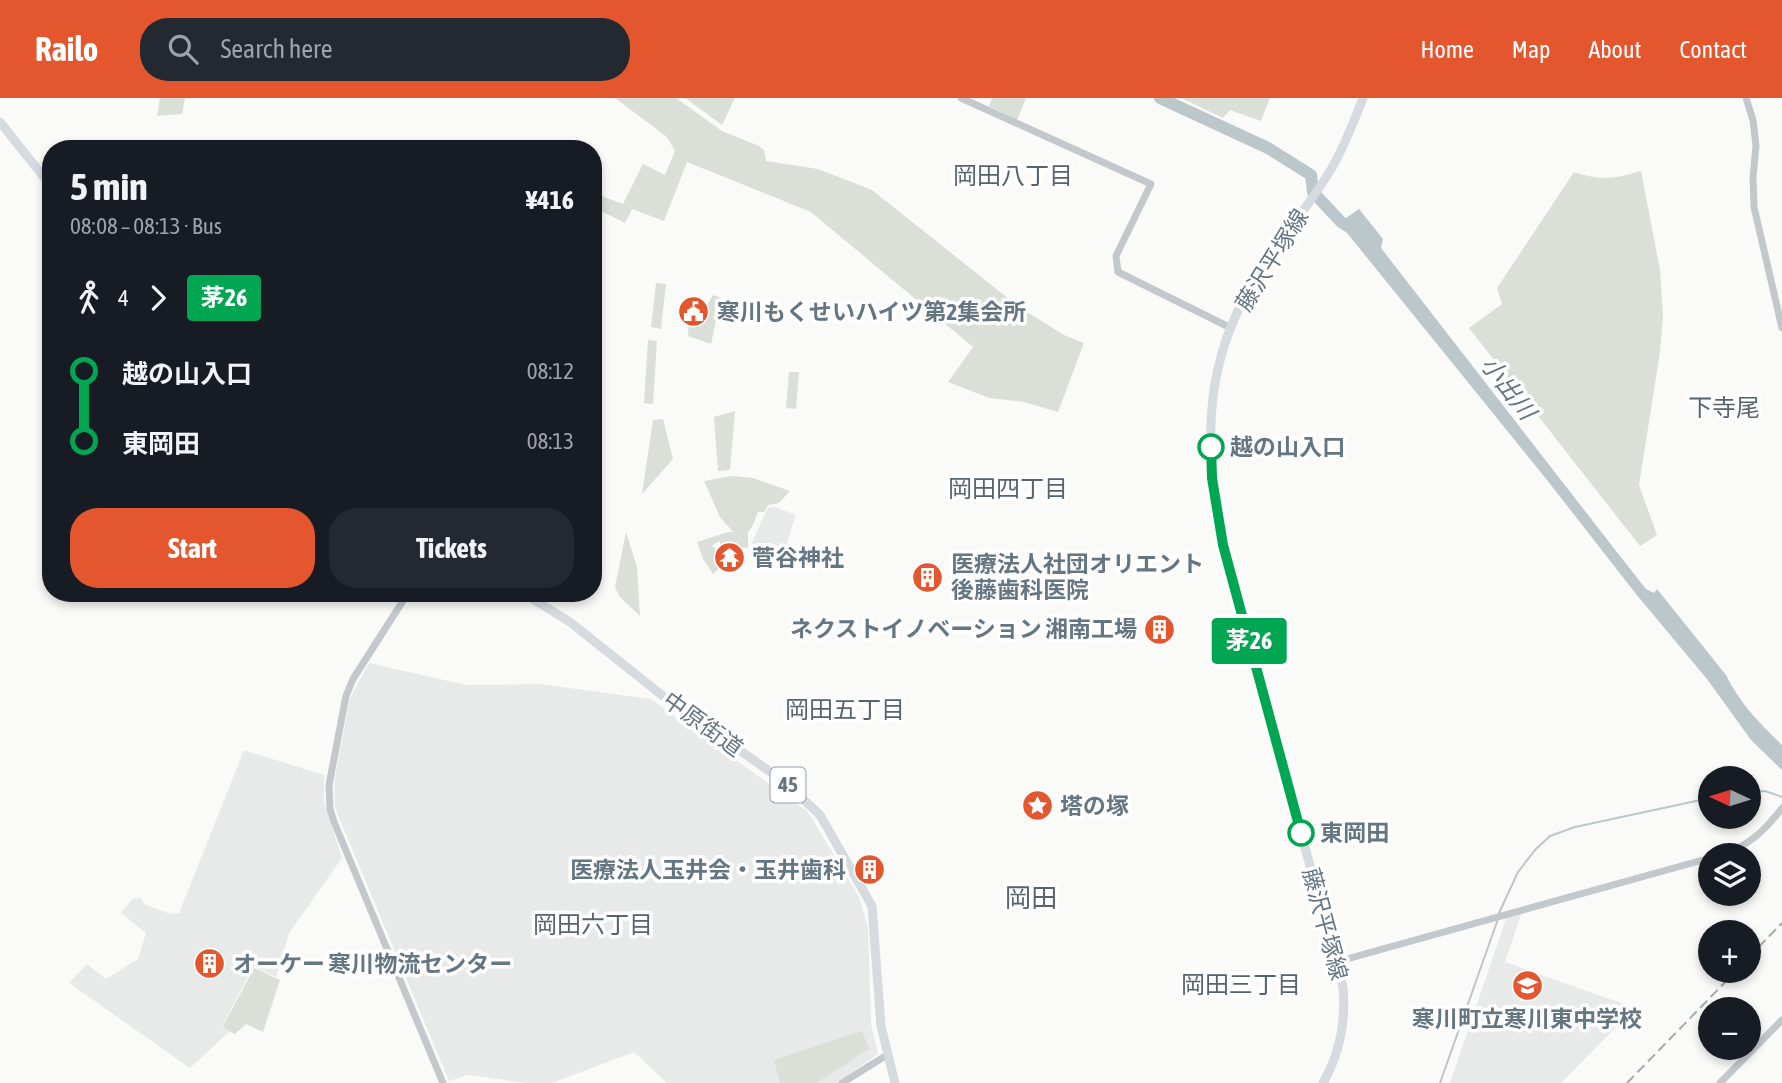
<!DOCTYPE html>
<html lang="en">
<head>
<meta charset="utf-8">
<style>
	body { margin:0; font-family:"Asap Condensed","Noto Sans JP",sans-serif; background:#242831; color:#f1f3f6; height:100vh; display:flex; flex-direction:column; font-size:26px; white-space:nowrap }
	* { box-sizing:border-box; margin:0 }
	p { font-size:23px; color:#9ea1a6 }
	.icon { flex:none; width:38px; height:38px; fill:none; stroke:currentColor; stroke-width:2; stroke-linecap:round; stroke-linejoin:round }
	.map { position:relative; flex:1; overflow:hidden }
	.details { position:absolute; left:42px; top:42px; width:560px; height:462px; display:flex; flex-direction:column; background:#171b24; border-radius:28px; box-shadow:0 4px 10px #0003 }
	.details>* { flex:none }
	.badge { padding:0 14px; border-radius:5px; font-size:24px; line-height:46px }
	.needle { width:46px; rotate:274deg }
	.controls { position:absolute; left:1698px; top:668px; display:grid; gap:14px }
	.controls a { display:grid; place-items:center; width:63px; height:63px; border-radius:50%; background:#171b24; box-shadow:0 4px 10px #0003; font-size:35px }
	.map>.badge { position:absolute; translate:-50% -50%; box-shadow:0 0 0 4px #fff }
	.legs { display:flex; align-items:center; gap:10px; height:77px; padding:0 28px; font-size:23px }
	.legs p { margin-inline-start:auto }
	.head { display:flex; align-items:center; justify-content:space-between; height:119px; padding:0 28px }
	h1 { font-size:38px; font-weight:700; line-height:52px }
	.cta { display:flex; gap:14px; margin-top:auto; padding:14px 28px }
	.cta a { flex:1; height:80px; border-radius:28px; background:#e4572e; color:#fff; font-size:28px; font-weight:700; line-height:80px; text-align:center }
	.cta a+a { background:#242831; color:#f1f3f6 }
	ul { padding:0 28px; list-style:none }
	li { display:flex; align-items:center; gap:24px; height:70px; font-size:26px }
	li i { display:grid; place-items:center; width:10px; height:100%; margin:0 9px; background:currentColor }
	li i::after { content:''; width:18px; height:18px; margin:-9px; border:5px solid; border-radius:50%; background:#171b24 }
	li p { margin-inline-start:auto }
	li:first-child i { background:linear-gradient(#0000 50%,currentColor 0) }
	li:last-child i { background:linear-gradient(currentColor 50%,#0000 0) }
	header { display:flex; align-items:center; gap:42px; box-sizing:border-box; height:98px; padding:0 35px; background:#e4572e; color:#fff }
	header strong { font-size:33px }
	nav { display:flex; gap:38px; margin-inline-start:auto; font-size:24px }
	.search { width:490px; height:63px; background:#242831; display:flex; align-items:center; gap:18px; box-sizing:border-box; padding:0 24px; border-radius:28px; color:#9ea1a6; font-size:26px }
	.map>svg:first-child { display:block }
	.built { fill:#e8e9e9 }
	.green { fill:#dadfd7 }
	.water { fill:#bbc7cb }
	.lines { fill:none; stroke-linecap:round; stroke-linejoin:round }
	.stream { stroke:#bbc7cb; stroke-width:2 }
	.river { stroke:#bbc7cb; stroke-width:12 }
	.minor { stroke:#c3c8cc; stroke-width:7 }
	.major { stroke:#d6dbdf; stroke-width:9 }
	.rail { stroke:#a2aab0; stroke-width:2; stroke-dasharray:10 5; stroke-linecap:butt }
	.line-1-casing { stroke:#fff; stroke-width:16 }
	.line-1 { stroke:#00a651; stroke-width:10 }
	.stop-1-dot { fill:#fff; stroke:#00a651; stroke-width:3.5 }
	.labels { text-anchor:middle; stroke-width:7; stroke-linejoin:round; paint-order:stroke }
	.shield { fill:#fff; stroke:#939fa8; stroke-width:2 }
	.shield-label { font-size:21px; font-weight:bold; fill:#657683 }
	.street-label { font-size:23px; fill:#657683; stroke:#fff }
	.poi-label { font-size:23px; font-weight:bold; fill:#657683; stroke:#fff; text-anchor:start }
	.stop-label { font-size:23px; font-weight:bold; fill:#657683; stroke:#fff; text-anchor:start }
	.neighbourhood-label { font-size:24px; fill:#57646e; stroke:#fff }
	.water-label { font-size:24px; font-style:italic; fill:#60757c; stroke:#fff }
	.quarter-label { font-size:26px; fill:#57646e; stroke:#fff }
</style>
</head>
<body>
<header>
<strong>Railo</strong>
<div class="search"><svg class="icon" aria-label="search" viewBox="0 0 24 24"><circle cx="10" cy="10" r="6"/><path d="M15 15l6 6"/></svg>Search here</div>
<nav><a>Home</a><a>Map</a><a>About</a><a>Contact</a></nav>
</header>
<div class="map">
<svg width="1782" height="985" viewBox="0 0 1782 985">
	<rect width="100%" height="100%" fill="#fafaf8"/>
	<path class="built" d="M 772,408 L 796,417 L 780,466 L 767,467 L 749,451 L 768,409 L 771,410 Z
		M 369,565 L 466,587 L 540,586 L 651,601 L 808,714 L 859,799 L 868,830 L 871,926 L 878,956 L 836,985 L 667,985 L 634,954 L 552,985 L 527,985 L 468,977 L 449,983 L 335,710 L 334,685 L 350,600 Z
		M 244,652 L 324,677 L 324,704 L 342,760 L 289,835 L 276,879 L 253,869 L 221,930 L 229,934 L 190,970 L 69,885 L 87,866 L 106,881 L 138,861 L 146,835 L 121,815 L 132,801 L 141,800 L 144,806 L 170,816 L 179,815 Z
		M 1522,814 L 1505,864 L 1635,910 L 1561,985 L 1450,985 L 1507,818 Z"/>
	<path class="green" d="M 160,0 L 185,0 L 182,16 L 157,18 Z
		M 615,0 L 676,0 L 722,33 L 759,48 L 764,52 L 766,63 L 818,71 L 872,92 L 1019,209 L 1064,237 L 1084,245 L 1058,314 L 1024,304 L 989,300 L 948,284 L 973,249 L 811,114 L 687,64 L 664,123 L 632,111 L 625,125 L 593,109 L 596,96 L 623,106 L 643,66 L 665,77 L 675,53 L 667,39 Z
		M 685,0 L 735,0 L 722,27 Z
		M 992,0 L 1026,0 L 1017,22 L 989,8 Z
		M 1181,0 L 1270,0 L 1261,23 L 1230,12 L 1223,20 Z
		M 1641,73 L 1660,172 L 1663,218 L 1660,254 L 1639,387 L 1657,437 L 1640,448 L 1469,230 L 1502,206 L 1497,190 L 1574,74 C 1602,83 1613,81 1641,73 Z
		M 656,185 L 666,186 L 661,231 L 651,229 Z
		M 713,197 L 721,200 L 711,246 L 688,238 L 689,222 L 702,223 L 703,209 L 706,209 Z
		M 648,242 L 657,243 L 653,306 L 644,305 Z
		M 789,274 L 799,274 L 796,311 L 786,310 Z
		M 735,313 L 730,372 L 718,373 L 714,319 Z
		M 663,321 L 673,361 L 642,396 L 653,322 Z
		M 732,378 L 753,380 L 790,393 L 779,405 L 768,407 L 764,414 L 758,414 L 752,429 L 748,434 L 748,450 L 730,448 L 723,451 L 719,443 L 712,448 L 719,454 L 725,465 L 713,476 L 703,461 L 697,444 L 728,434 L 733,434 L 720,419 L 704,383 Z
		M 626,434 L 637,469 L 640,518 L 619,498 L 615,489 Z
		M 254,870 L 280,882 L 263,934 L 246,926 L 235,936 L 222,930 Z
		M 862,933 L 869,951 L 816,985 L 780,985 L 774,962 Z"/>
	<path class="water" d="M 1359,111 L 1383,141 L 1381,150 L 1616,453 L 1646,491 L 1654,495 L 1657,491 L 1726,577 C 1738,603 1761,627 1782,647 L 1782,672 L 1751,642 L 1707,581 L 1636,496 L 1547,382 L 1343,130 L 1339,125 Z"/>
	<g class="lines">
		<path class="stream" d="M 1748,694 L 1765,693 L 1782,699
			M 1499,815 L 1518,774 L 1535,752 L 1550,738 L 1575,729 L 1710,700
			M 1440,985 L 1498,821"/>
		<path class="river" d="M 1160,0 L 1268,50 L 1311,77 L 1313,94 L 1341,124 L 1353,131"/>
		<path class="minor" d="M 961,0 L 1151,86 L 1116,158 L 1118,174 L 1231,230
			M 1746,0 L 1753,22 L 1756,48 L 1753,79 L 1754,109 L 1782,230
			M 408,495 L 353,581 L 346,598 L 329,687 L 330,711 L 334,724 L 443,985
			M 1717,758 C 1746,750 1764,734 1782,710
			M 1336,864 L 1710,760
			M 842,985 L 887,957
			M 1720,985 L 1782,922"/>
		<path class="major" d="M 0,24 L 51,88
			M 523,495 L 570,524 L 663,598 L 786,685 L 820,717 L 872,808 L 881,928 L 895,985
			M 1323,985 C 1340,955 1346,923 1343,889 L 1223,448 C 1207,357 1200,281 1246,197 C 1270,153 1304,116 1330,73 C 1344,50 1353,25 1363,0"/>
		<path class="rail" d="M 1748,860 L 1782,825
			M 1627,985 L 1736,873"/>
	</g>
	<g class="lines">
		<defs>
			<path id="line-1" d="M 1211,349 L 1212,380 L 1223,447 L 1301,735"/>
		</defs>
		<use href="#line-1" class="line-1-casing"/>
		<use href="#line-1" class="line-1"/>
	</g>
	<defs>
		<symbol id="civic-disc" viewBox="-11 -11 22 22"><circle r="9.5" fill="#e4572e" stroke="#fff"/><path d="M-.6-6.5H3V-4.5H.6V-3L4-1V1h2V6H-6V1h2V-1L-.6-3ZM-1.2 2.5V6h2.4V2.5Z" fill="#fff"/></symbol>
		<symbol id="temple-disc" viewBox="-11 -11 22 22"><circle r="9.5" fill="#e4572e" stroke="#fff"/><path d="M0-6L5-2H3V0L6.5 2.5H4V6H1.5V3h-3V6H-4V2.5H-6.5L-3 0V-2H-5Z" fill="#fff"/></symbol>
		<symbol id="building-disc" viewBox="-11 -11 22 22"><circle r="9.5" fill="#e4572e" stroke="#fff"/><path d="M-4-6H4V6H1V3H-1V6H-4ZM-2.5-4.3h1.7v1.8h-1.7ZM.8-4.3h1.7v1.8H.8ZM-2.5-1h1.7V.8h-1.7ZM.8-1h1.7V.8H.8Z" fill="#fff"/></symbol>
		<symbol id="sight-disc" viewBox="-11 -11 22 22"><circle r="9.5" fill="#e4572e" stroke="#fff"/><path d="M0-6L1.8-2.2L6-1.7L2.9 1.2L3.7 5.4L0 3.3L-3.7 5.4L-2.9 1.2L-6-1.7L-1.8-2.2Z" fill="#fff"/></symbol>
		<symbol id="school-disc" viewBox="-11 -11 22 22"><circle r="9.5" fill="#e4572e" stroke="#fff"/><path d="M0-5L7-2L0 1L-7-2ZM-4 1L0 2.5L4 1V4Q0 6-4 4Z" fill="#fff"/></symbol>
	</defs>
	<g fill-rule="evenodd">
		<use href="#civic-disc" x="676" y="196" width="35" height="35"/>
		<use href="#temple-disc" x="712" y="442" width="35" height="35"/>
		<use href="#building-disc" x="910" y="462" width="35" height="35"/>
		<use href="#building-disc" x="1142" y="514" width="35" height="35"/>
		<use href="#sight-disc" x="1020" y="690" width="35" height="35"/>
		<use href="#building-disc" x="852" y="754" width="35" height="35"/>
		<use href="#building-disc" x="192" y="848" width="35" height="35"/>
		<use href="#school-disc" x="1510" y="870" width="35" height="35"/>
	</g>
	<g class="stop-1-dot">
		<circle cx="1211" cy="349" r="12"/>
		<circle cx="1301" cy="735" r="12"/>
	</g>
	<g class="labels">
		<rect class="shield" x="770.5" y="669.5" width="35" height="35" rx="5"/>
		<g class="shield-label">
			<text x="788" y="694">45</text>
		</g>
		<g class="street-label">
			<text transform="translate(1272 162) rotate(-58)" y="8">藤沢平塚線</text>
			<text transform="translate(703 626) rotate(36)" y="8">中原街道</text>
			<text transform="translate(1325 826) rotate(75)" y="8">藤沢平塚線</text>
		</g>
		<g class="poi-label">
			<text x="717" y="222">寒川もくせいハイツ第2集会所</text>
			<text x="752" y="468">菅谷神社</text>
			<text x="951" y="474">医療法人社団オリエント<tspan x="951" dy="26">後藤歯科医院</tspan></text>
			<text x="1137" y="539" text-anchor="end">ネクストイノベーション 湘南工場</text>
			<text x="1060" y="716">塔の塚</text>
			<text x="846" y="780" text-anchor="end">医療法人玉井会・玉井歯科</text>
			<text x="233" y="874">オーケー 寒川物流センター</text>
			<text x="1527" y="929" text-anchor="middle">寒川町立寒川東中学校</text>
		</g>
		<g class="stop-label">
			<text x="1230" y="357">越の山入口</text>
			<text x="1320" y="743">東岡田</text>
		</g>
		<g class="neighbourhood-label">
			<text x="1013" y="86">岡田八丁目</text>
			<text x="1724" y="318">下寺尾</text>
			<text x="1008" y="399">岡田四丁目</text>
			<text x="845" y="620">岡田五丁目</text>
			<text x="593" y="835">岡田六丁目</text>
			<text x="1241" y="895">岡田三丁目</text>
		</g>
		<g class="water-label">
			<text transform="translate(1508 290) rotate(52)" y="8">小出川</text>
		</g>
		<g class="quarter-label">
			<text x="1031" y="809">岡田</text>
		</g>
	</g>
</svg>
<div class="controls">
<a><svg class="needle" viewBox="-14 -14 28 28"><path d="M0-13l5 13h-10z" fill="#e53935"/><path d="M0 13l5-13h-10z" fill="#9ea1a6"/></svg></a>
<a><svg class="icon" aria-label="layers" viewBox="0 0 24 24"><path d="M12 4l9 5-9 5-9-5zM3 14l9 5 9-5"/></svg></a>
<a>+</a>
<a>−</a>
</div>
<b class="badge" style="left:1249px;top:543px;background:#00a651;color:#fff">茅26</b>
<section class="details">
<div class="head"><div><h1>5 min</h1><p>08:08 – 08:13 · Bus</p></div><b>¥416</b></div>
<div class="legs"><svg class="icon" aria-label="walk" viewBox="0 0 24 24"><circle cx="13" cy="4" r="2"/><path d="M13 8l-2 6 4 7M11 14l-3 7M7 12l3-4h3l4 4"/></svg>4<svg class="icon" aria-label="forward" viewBox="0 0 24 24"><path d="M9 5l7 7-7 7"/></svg><b class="badge" style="background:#00a651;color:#fff">茅26</b></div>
<ul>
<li><i style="color:#00a651"></i><b>越の山入口</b><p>08:12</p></li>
<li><i style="color:#00a651"></i><b>東岡田</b><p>08:13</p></li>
</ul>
<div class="cta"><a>Start</a><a>Tickets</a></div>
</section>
</div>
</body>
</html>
